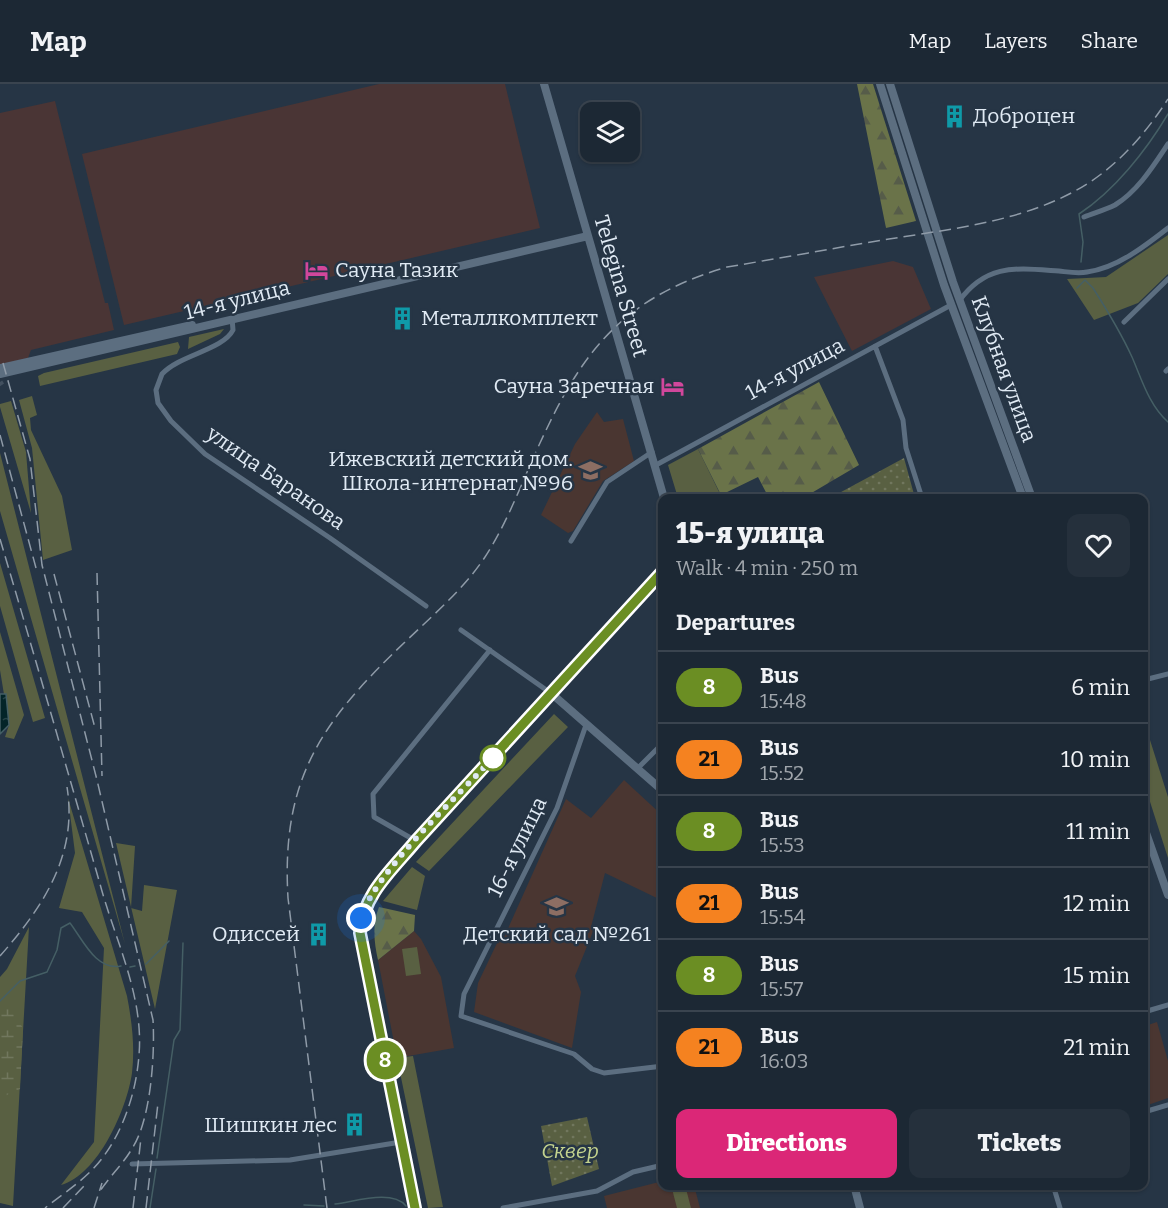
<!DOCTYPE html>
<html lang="en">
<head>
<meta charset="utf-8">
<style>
	body { margin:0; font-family:Bitter,serif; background:#25303c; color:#f1f3f6; height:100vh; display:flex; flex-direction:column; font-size:22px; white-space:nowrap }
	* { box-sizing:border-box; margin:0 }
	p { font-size:20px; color:#a0a6ac }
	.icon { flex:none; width:33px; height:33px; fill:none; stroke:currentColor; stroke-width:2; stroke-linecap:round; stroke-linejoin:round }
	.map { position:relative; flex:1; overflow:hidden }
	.drawer { position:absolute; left:658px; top:410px; width:490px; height:696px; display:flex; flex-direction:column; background:#1c2834; border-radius:12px; box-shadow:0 2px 4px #0004,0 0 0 2px #3a444f }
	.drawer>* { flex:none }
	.badge { padding:0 12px; border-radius:20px; font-size:21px; line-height:39px }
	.buttons { position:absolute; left:580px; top:18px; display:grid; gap:12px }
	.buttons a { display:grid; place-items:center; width:60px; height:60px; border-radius:12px; background:#1c2834; box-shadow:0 2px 4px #0004,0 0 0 2px #3a444f; font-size:30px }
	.you { position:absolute; width:30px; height:30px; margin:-15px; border:4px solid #fff; border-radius:50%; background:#1a73e8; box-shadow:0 0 0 9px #1a73e833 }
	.map>.badge { position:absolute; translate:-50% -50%; box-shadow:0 0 0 3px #fff }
	h2 { padding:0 18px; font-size:22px; line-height:54px }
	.round { display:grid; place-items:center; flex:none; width:63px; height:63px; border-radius:12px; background:#25303c }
	.head { display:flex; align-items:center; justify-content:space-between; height:102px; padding:0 18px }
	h1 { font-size:28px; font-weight:800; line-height:45px }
	.cta { display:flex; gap:12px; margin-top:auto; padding:12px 18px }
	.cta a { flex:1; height:69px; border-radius:12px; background:#db2777; color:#fff; font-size:24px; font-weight:800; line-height:69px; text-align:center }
	.cta a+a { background:#25303c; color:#f1f3f6 }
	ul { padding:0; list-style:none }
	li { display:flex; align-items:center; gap:18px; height:72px; padding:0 18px; border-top:2px solid #3a444f }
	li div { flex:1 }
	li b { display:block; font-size:22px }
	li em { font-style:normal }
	li .badge { min-width:66px; font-weight:700; text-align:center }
	header { display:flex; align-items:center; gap:36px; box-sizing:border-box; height:84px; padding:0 30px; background:#1c2834; border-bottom:2px solid #3a444f }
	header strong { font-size:28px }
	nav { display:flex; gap:33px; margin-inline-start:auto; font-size:21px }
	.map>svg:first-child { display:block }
	.commercial { fill:#4a3535 }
	.education { fill:#4a3631 }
	.grass { fill:#596042 }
	.forest { fill:url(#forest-firs) }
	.wetland { fill:url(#wetland-marsh) }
	.park { fill:url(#park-dots) }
	.water { fill:url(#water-ripples); stroke:#455f65; stroke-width:1.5 }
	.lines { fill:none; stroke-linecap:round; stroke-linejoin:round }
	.stream { stroke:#455f65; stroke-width:1.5 }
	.street-tunnel { stroke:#42505f; stroke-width:5; stroke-dasharray:5 2.5; stroke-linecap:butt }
	.street { stroke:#5c6e80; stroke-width:5 }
	.secondary { stroke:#5c6e80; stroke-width:8 }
	.rail { stroke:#8f9ba8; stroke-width:1.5; stroke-dasharray:12 6; stroke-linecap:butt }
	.line-casing { stroke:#fff; stroke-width:14 }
	.line { stroke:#6b8e23; stroke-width:9 }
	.walk { stroke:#e0eaf4; stroke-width:6; stroke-dasharray:0 10.8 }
	.stop-dot { fill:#fff; stroke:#6b8e23; stroke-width:3 }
	.labels { text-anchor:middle; stroke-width:5; stroke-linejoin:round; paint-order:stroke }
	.poi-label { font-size:21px; fill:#e0eaf4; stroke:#263545; text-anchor:end }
	.street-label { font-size:21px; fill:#e0eaf4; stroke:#263545 }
	.park-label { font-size:21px; font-style:italic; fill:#c4d38e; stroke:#263545 }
</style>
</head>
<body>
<header>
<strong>Map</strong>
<nav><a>Map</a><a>Layers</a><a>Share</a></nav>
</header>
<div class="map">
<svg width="1168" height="1124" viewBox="0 0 1168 1124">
	<defs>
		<pattern id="forest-firs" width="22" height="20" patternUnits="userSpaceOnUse" patternTransform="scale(1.5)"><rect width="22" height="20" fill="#6a7349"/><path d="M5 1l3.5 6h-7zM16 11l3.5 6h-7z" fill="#565c49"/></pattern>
		<pattern id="wetland-marsh" width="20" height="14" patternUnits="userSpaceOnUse" patternTransform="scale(1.5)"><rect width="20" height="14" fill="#596042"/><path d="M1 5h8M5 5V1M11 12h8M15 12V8" fill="none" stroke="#71775e"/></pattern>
		<pattern id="park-dots" width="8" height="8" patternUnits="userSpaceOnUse" patternTransform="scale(1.5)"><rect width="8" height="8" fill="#596042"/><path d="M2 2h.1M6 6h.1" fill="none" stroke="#71775e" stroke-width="1.8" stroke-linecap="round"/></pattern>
		<pattern id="water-ripples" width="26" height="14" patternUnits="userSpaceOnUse" patternTransform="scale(1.5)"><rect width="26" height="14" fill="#032428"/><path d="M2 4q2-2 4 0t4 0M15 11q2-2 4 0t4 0" fill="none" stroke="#274448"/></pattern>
	</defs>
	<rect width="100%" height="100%" fill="#263545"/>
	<path class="commercial" d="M 379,0 L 505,0 L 540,144 L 124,241 L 82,70 Z
		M 55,17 L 105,219 L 108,219 L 114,246 L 31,266 L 28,274 L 0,281 L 0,29 Z
		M 893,177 L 913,183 L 931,225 L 852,267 L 814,193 Z"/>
	<path class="education" d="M 597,328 L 604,338 L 623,335 L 634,377 L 603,397 L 573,447 L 568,449 L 541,431 L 575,360 Z
		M 624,696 L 663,732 L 663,817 L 605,789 L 591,843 L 594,845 L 575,892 L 581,908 L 572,964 L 474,928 L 478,899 L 498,857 L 502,858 L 566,715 L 591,734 Z
		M 414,847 L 421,855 L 441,893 L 454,964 L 397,974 L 378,876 Z
		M 1157,938 L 1168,977 L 1168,1014 L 1145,1022 L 1145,942 Z
		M 663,1097 L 663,1101 L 694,1101 L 700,1124 L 607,1124 L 604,1112 Z"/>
	<path class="grass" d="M 1168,151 L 1168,190 L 1138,219 L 1094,236 L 1067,195 L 1106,193 Z
		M 224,245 L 220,250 L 188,265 L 189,253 Z
		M 178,258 L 180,263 L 177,270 L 40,302 L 38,292 L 44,289 Z
		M 32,312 L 37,331 L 30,334 L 31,346 L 62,412 L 72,466 L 43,476 L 32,364 L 19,316 Z
		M 11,317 L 26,368 L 31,429 L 0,323 L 0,320 Z
		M 698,365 L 722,414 L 678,414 L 668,381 Z
		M 0,369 L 125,860 L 0,427 Z
		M 0,479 L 45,634 L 33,638 L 0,522 Z
		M 0,548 L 24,631 L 14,655 L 5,653 L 9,641 L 0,586 Z
		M 554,630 L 568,643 L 429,787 L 416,778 Z
		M 1150,656 L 1168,713 L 1168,774 L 1145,702 L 1145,657 Z
		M 68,714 L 127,912 C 132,938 135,963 132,989 C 127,1025 98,1091 61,1101 L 94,1058 L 104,864 L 82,828 L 59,824 L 75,769 Z
		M 116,759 L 135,762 L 131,824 L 142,827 L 144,801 L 177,806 L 155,925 Z
		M 412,783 L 425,792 L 417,826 L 383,817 Z
		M 29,843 L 13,1122 L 0,1119 L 0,893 L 7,885 Z
		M 417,863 L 421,890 L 406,892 L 402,865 Z
		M 413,972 L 443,1123 L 428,1124 L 397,974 Z
		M 671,1101 L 685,1101 L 691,1124 L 677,1124 Z"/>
	<path class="forest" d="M 857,0 L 873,0 L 916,137 L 886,144 Z
		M 819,298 L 859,381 L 803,414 L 769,414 L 758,393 L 721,411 L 698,365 Z
		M 379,823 L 415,831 L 414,847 L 378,876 C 374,858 372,840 379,823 Z"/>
	<path class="wetland" d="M 0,911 L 23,944 L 20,1005 L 0,1014 Z"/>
	<path class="park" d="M 904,374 L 915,414 L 830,414 Z
		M 587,1033 L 599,1085 L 552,1102 L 541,1042 Z"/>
	<path class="water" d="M 0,610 L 6,610 L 9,641 L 0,650 Z"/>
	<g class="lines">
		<path class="stream" d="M 1081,178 L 1083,158 L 1079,130 C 1114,107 1146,67 1168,30
			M 1077,204 L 1085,196 L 1093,204 C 1107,226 1121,249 1132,273 C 1142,296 1149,321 1168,338
			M 146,880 L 169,857
			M 130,883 L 135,882
			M 0,917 L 20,897 L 47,888 L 57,866 L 61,844 L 70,839 C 83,856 96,887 121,882
			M 157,1074 L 174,956 L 180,946 L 183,859
			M 335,1120 C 354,1118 392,1105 406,1122
			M 304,1121 L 324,1122
			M 150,1124 L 156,1085"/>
		<path class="street-tunnel" d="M 0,298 L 2,301"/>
		<path class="street" d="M 1084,133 C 1094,129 1105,126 1115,121 C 1138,107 1154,81 1168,60
			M 959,217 C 987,179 1016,184 1059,187 C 1068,188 1078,190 1087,188 C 1117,184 1145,162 1168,144
			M 232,234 L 233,246 C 223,266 179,271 162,290 L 156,306 L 158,319 L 171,337 L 205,370 L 330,454 L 426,522
			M 1124,238 L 1168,195
			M 875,262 L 903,336 L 906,364 L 922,414
			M 1166,287 L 1168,285
			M 656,381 L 951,221
			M 571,457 L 607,398 L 652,368
			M 461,546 L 552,610
			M 1144,596 L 1168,590
			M 586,641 L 557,724 L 464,910 L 461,932 L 574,970 L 592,985 L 604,989 L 663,982
			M 637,685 L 663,659
			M 416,757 L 374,733 L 373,710 L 490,566
			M 1144,928 L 1168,921
			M 1144,1028 L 1168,1021
			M 132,1080 L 290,1076 L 401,1058
			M 1053,1101 L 1060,1124
			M 855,1105 L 872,1101
			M 503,1124 L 597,1107 L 633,1088 L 663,1081"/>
		<path class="secondary" d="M 544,0 L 664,414
			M 880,0 L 944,201 L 1023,414
			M 890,0 L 953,198 L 1032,414
			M 0,284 L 192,241
			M 0,290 L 588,152
			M 552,610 L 663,707
			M 1144,743 L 1168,811
			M 854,1101 L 860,1124
			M 415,1124 L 360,849 C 363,810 392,786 416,757 L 663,487"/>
		<path class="rail" d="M 3,279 L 30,375 L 42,481 L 97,696 L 153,936 C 155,970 151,1034 133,1063 C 124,1079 110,1092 100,1107
			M 0,351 L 36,484
			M 0,455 C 34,570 67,685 100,800 C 115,856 144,912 139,971 C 136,1012 120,1058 91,1087 C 77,1101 60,1112 45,1124
			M 97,489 L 102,692
			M 54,490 L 95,644
			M 0,872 C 43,823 78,771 67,703
			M 63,1124 L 84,1102
			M 94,1124 L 102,1099
			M 133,1124 L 141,1054
			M 146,1124 L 158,1019
			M 327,1124 L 288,814 C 281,695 321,638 405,558 C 433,531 463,506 485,473 C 504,444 517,411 531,379 C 576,277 614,216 727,183 C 781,174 835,164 889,155 C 951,145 1018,138 1075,107 C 1114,86 1144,52 1168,15"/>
	</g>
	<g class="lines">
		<defs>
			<path id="line" d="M 415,1124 L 360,849 C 363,810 392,786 416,757 L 663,487"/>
		</defs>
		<use href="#line" class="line-casing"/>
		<use href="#line" class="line"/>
		<path class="walk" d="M 361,834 C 374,789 459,711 493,674"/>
	</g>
	<defs>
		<symbol id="building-bare" viewBox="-9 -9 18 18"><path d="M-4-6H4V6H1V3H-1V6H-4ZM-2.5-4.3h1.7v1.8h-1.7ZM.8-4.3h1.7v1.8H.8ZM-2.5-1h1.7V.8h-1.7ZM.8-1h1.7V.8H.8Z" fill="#0f9aa8" stroke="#263545" stroke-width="2.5" paint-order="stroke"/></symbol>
		<symbol id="hotel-bare" viewBox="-9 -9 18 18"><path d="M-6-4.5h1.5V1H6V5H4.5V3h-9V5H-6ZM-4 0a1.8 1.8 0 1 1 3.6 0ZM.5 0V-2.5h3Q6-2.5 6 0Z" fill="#d1479c" stroke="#263545" stroke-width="2.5" paint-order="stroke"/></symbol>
		<symbol id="school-bare" viewBox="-9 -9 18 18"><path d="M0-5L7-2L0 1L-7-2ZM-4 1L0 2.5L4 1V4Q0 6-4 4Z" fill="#8d6e63" stroke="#263545" stroke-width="2.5" paint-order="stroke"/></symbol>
	</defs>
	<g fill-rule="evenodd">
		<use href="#building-bare" x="938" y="16" width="33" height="33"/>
		<use href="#hotel-bare" x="300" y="170" width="33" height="33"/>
		<use href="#building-bare" x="386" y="218" width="33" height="33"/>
		<use href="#hotel-bare" x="656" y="286" width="33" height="33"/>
		<use href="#school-bare" x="574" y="370" width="33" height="33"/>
		<use href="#school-bare" x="540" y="806" width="33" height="33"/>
		<use href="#building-bare" x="302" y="834" width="33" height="33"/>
		<use href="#building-bare" x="338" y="1024" width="33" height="33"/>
	</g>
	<circle class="stop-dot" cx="493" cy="674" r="12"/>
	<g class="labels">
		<g class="poi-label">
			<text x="973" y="39" text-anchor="start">Доброцен</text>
			<text x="335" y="193" text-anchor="start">Сауна Тазик</text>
			<text x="421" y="241" text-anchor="start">Металлкомплект</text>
			<text x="654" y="309">Сауна Заречная</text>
			<text x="573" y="382">Ижевский детский дом.<tspan x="573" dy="24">Школа-интернат №96</tspan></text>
			<text x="300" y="857">Одиссей</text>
			<text x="557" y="857" text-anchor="middle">Детский сад №261</text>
			<text x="337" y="1048">Шишкин лес</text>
		</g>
		<g class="street-label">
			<text transform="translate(621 202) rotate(74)" y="7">Telegina Street</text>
			<text transform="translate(237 216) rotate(-14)" y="7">14-я улица</text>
			<text transform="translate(795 285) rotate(-28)" y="7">14-я улица</text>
			<text transform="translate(1004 285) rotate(70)" y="7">Клубная улица</text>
			<text transform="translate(276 394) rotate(35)" y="7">улица Баранова</text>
			<text transform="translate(517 763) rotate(-64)" y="7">16-я улица</text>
		</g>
		<g class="park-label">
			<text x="570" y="1074">Сквер</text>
		</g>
	</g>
</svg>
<div class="buttons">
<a><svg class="icon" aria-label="layers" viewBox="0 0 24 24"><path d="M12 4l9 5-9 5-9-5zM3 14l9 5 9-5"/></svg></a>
</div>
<div class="you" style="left:361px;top:834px"></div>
<b class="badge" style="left:385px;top:976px;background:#6b8e23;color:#fff">8</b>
<section class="drawer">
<div class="head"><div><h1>15-я улица</h1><p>Walk · 4 min · 250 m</p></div><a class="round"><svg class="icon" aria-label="heart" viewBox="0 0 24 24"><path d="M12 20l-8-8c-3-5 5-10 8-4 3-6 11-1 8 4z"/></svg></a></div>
<h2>Departures</h2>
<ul>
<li><span class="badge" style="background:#6b8e23;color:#fff">8</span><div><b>Bus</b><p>15:48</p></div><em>6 min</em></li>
<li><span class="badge" style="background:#f58220;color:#111">21</span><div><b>Bus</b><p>15:52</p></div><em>10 min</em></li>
<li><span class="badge" style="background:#6b8e23;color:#fff">8</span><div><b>Bus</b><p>15:53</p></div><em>11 min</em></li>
<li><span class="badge" style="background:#f58220;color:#111">21</span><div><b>Bus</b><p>15:54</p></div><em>12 min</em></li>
<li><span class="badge" style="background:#6b8e23;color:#fff">8</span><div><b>Bus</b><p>15:57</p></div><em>15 min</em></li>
<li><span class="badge" style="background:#f58220;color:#111">21</span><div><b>Bus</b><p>16:03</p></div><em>21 min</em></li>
</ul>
<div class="cta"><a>Directions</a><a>Tickets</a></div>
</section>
</div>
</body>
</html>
